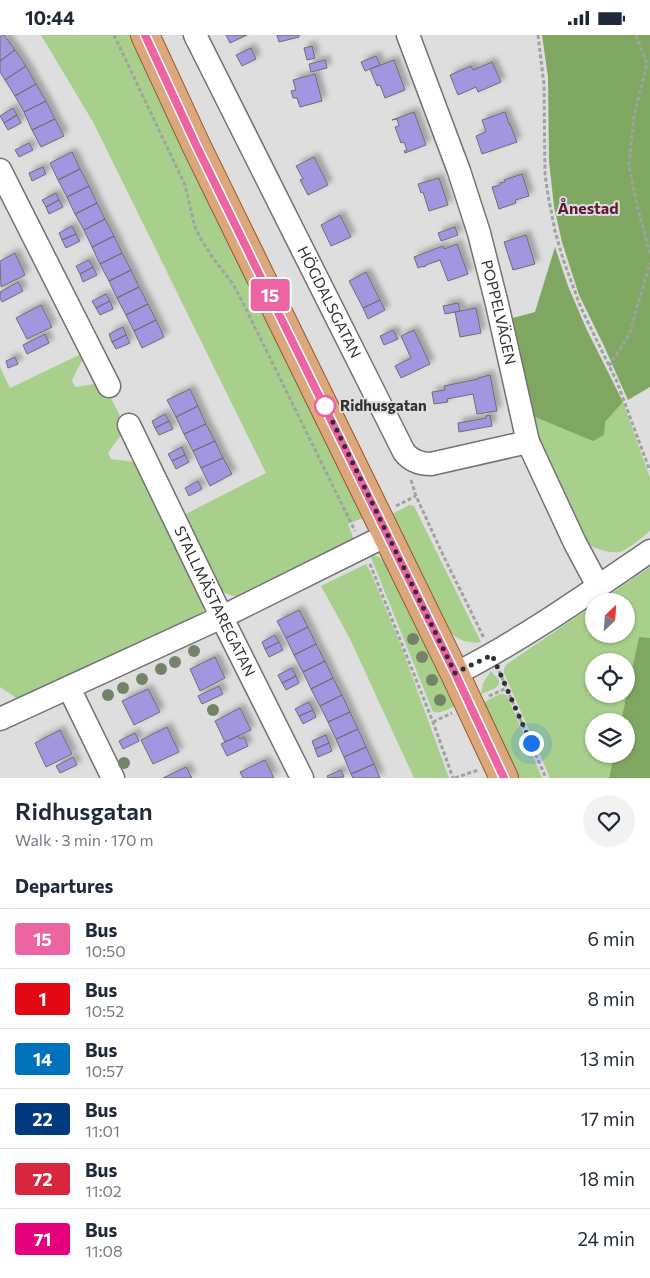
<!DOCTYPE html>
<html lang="en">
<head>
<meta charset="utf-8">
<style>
	body { margin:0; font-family:Commissioner,sans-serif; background:#f2f2f3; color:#1f2937; height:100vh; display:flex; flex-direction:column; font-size:19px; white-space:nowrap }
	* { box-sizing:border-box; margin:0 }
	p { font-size:16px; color:#747a83 }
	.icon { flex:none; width:28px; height:28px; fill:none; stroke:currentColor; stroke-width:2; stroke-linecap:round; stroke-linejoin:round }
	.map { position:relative; height:743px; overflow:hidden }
	.panel { display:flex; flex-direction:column; background:#fff; flex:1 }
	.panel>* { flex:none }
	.badge { padding:0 10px; border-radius:4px; font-size:18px; line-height:32px }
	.needle { width:32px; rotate:25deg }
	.tools { position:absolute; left:585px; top:558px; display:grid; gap:10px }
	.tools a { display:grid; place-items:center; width:50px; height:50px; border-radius:50%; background:#fff; box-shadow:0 1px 4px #0004; font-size:25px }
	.you { position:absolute; width:25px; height:25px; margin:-12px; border:4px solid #fff; border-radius:50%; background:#1a73e8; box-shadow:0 0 0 8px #1a73e833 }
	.map>.badge { position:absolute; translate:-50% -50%; box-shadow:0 0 0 2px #fff }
	h2 { padding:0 15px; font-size:19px; line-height:45px }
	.round { display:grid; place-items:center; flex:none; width:52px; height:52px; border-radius:26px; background:#f2f2f3 }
	.head { display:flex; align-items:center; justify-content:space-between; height:85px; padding:0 15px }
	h1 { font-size:24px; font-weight:600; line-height:38px }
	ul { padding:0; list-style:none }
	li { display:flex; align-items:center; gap:15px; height:60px; padding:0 15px; border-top:1px solid #e0e1e3 }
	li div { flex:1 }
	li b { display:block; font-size:19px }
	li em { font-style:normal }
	li .badge { min-width:55px; font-weight:700; text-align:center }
	.status { display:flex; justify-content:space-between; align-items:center; height:35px; padding:0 25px; background:#fff; direction:ltr }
	.status svg { height:14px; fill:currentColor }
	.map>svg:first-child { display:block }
	.green { fill:#a8d08c; fill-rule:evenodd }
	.forest { fill:#7fa762 }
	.building { fill:#a097e0; stroke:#6d6d6e; filter:url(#shadow) }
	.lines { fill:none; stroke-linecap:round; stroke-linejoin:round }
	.minor-casing { stroke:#727273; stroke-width:25 }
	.major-casing { stroke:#915729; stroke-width:30 }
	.path { stroke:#a1a1a2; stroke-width:3; stroke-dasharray:4 2.5; stroke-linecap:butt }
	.minor { stroke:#fff; stroke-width:22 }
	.major { stroke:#dca77c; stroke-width:28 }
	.tree { fill:#748267 }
	.line-casing { stroke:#fff; stroke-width:11 }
	.line { stroke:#ec64a1; stroke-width:8 }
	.walk { stroke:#313031; stroke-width:5; stroke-dasharray:0 9 }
	.stop-dot { fill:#fff; stroke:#ec64a1; stroke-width:2.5 }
	.labels { text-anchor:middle; stroke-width:4; stroke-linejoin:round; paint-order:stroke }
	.street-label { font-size:15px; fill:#313031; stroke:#dededf }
	.stop-label { font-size:15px; font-weight:bold; fill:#313031; stroke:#dededf; text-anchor:start }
	.neighbourhood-label { font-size:16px; font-weight:bold; fill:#5d1a30; stroke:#dededf }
</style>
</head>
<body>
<div class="status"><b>10:44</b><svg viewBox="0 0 49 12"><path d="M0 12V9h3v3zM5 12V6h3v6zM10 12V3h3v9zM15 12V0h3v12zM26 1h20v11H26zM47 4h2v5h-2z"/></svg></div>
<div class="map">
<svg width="650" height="743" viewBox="0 0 650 743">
	<defs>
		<filter id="shadow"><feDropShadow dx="4.5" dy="-4.5" stdDeviation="2.5" flood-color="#0004"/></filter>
	</defs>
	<rect width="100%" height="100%" fill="#dededf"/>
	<path class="green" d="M 41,0 L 132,0 L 327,401 L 363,483 L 348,489 L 355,507 L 241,562 L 232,561 L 219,555 L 182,481 L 266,438 L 93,87 Z
		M 83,318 L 84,322 L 72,345 L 73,348 L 76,352 L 100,348 L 106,353 L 124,389 L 124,396 L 108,418 L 111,424 L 134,427 L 137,430 L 205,569 L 203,577 L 198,584 L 21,666 L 0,652 L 0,332 L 10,353 Z
		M 623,367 L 650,443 L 650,496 C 641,503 632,511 623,516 C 613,520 596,514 588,509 L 535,406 L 528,379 L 594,405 L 605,387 Z
		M 409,470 L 414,471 L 481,607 C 468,609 459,605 449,597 L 392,479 Z
		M 370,520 C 378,520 383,524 388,530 L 455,671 C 448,674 441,679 433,677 Z
		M 366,529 L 371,538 L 403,616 L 449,743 L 414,743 L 350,604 L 321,551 Z
		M 650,532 L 650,603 L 639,603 L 621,686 L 594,686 L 594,719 L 614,719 L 609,743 L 550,743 L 504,638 L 504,633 L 507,629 L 594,570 L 594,599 L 626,599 L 626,566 L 600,566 ZM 594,626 L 626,626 L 626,659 L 594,659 Z
		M 491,636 L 499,645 L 499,648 L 496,653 L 481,659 L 483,648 Z
		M 500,659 L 507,660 L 542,743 L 517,743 L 484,667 Z"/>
	<path class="forest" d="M 542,0 L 650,0 L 650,352 L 628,365 L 604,311 L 579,260 L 562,207 L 554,172 L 549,126 L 548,42 Z
		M 555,212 L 568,251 L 586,293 L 623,367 L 605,387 L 604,400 L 593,406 L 528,379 L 509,284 L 535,277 Z
		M 639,602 L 650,603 L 650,743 L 609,743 L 614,719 L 626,719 L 626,686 L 621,686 Z"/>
	<path class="building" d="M 2,0 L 4,0 L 15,15 L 0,26 L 0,2 Z
		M 226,0 L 247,0 L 230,8 Z
		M 277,0 L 299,0 L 299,2 L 279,7 Z
		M 312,11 L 315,23 L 307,25 L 304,13 Z
		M 251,13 L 256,24 L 242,31 L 236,20 Z
		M 15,15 L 26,31 L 5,45 L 0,37 L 0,26 Z
		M 376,21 L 380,30 L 365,36 L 361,27 Z
		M 325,25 L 327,33 L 311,37 L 309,29 Z
		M 394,25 L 405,55 L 385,63 L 380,50 L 377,51 L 370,34 Z
		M 492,27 L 501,47 L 478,57 L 476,52 L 458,60 L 450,40 L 471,31 L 473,35 Z
		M 26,31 L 36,49 L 15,61 L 5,45 Z
		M 315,39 L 322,66 L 300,72 L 297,63 L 293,63 L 291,56 L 296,55 L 293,45 Z
		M 36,49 L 46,66 L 24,77 L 15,61 Z
		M 46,66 L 55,84 L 32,95 L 24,77 Z
		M 13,73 L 17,80 L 4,88 L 0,81 Z
		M 414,77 L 426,110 L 405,118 L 404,116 L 407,115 L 404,107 L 401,108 L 395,92 L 399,91 L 397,84 L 392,85 Z
		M 505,77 L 509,89 L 510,89 L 517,107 L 482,119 L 476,101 L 486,97 L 482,85 Z
		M 17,80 L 21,88 L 8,95 L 4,88 Z
		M 55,84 L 64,101 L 41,112 L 32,95 Z
		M 29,108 L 33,115 L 19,122 L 15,115 Z
		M 72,117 L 80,134 L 58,145 L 50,128 Z
		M 314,122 L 328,150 L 308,160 L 300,145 L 303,144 L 296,131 Z
		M 43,132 L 46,139 L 32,146 L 29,138 Z
		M 80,134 L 89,151 L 67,162 L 58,145 Z
		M 522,139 L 529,161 L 515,165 L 516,168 L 499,174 L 492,152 L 500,150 L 500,148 L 505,147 L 504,145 Z
		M 439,143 L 448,170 L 429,176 L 423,157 L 421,158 L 418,149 Z
		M 89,151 L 97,168 L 75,179 L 67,162 Z
		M 56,158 L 59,165 L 46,172 L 42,165 Z
		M 59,165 L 63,172 L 49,179 L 46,172 Z
		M 97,168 L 105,184 L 84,195 L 75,179 Z
		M 340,180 L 351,202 L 331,211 L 321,190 Z
		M 105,184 L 114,201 L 92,212 L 84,195 Z
		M 72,191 L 76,199 L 62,205 L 59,198 Z
		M 455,192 L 458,200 L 441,206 L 438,198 Z
		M 76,199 L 80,206 L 66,213 L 62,205 Z
		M 526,200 L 535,229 L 513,235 L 504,207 Z
		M 114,201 L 122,218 L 100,229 L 92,212 Z
		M 457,209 L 468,239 L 448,246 L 440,225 L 426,230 L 426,231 L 423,232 L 423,231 L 418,233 L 414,222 L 443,211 L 444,214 Z
		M 15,218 L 25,240 L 1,252 L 0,226 Z
		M 122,218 L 131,235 L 109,246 L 100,229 Z
		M 89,225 L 93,232 L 80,239 L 76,231 Z
		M 93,232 L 97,240 L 83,247 L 80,239 Z
		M 131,235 L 139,252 L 117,263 L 109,246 Z
		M 366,237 L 380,265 L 363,273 L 349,246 Z
		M 18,247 L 23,256 L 2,267 L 0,263 L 0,257 Z
		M 139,252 L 148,269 L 126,280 L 117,263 Z
		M 106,259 L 110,266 L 96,273 L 92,266 Z
		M 380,265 L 385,275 L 368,284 L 363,273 Z
		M 110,266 L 113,274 L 100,280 L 96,273 Z
		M 458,268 L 460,276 L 445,279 L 443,271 Z
		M 148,269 L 156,285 L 134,296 L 126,280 Z
		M 41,270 L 52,292 L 27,304 L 16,283 Z
		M 476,273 L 481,298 L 460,302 L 455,277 Z
		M 156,285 L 164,302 L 142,313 L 134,296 Z
		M 123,292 L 126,300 L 112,307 L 109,299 Z
		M 393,295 L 398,304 L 384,310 L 380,301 Z
		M 414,295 L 430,329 L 401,343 L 395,331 L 411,323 L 401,301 Z
		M 45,299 L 49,308 L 27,319 L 23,310 Z
		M 126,300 L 130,308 L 116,314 L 112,307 Z
		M 15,322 L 18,329 L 8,333 L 6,326 Z
		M 490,340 L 497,376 L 477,379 L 473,359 L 447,364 L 448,367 L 434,369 L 432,357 L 445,355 L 444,351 L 478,344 L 478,343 Z
		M 190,354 L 198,371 L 176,382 L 167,365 Z
		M 198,371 L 206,389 L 184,399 L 176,382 Z
		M 165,379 L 169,386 L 155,393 L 152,386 Z
		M 490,380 L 492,391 L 459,397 L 458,388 L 486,383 L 486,381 Z
		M 169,386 L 173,394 L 159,400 L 155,393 Z
		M 206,389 L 215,406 L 193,416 L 184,399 Z
		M 215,406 L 223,423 L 201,433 L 193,416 Z
		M 182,412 L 185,420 L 172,426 L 168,419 Z
		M 185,420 L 189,427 L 176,434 L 172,426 Z
		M 223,423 L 232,439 L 210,451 L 201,433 Z
		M 198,446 L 202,454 L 189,461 L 185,453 Z
		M 299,575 L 308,592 L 286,603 L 277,586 Z
		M 308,592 L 316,609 L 294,620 L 286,603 Z
		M 275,600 L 279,607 L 265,614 L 262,607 Z
		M 279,607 L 283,615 L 269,622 L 265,614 Z
		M 316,609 L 325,626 L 303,637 L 294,620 Z
		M 215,622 L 225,643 L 200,656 L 190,634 Z
		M 325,626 L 333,643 L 311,654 L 303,637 Z
		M 292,633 L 296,641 L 282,648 L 278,640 Z
		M 296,641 L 299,648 L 286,655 L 282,648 Z
		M 333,643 L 342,660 L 320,671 L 311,654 Z
		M 219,651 L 223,659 L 202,669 L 198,661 Z
		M 148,654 L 160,677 L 134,690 L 122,666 Z
		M 342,660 L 350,677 L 328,687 L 320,671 Z
		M 309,667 L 313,675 L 299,681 L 295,674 Z
		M 240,673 L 251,695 L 225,707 L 215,686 Z
		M 313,675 L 316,682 L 303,689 L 299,681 Z
		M 350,677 L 358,694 L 336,704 L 328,687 Z
		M 167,692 L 179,717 L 153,729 L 141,705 Z
		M 358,694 L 366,712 L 344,722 L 336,704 Z
		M 60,695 L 72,719 L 46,732 L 35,708 Z
		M 135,698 L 139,706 L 123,714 L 119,706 Z
		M 326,700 L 329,708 L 315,714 L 312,706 Z
		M 238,701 L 240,704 L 244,702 L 248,711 L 227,721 L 221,709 Z
		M 329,708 L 332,716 L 318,722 L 315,714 Z
		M 366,712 L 374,729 L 351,739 L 344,722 Z
		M 73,722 L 77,730 L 60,738 L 56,731 Z
		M 265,725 L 274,743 L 243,743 L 240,737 Z
		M 374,729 L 380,743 L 353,743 L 351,739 Z
		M 186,732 L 192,743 L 163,743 Z
		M 341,735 L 344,742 L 328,743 L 327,741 Z"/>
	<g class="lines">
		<defs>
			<g id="minor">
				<path id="s1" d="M 195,0 L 404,417 C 411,426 420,429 431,429 L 528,407"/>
				<path id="s2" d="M 408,0 L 459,136 L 479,198 L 497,269 L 528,407 L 575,508 L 598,551"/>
				<path d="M 0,135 L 109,351"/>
				<path id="s3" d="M 129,390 L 226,591 L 302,743"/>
				<path d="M 455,639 C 524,604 587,559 650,516"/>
				<path d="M 69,653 L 113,743"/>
				<path d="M 0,684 L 222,582 L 387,500"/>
			</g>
			<path id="major" d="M 145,0 L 196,110 L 455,639 L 504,743"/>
		</defs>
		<use href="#minor" class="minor-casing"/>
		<use href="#major" class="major-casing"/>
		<path class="path" d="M 114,0 L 185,150 L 195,192 L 202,206 L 213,223 L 233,249 L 246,274 L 355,496
			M 538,0 L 544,50 L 545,139 L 548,160 L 555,196 L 563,224 L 581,273 L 617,347 L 650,436
			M 636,0 L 647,29 L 634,81 L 629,130 L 638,175 L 650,218
			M 609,331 L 629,300 L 650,228
			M 411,445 L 416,461 L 443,520 L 484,603
			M 396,471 L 416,461
			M 370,529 L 433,687 L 453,743
			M 499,636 L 546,743
			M 489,661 L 507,653
			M 433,687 L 452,678
			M 455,743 L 478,735"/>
		<use href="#minor" class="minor"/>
		<use href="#major" class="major"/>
	</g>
	<g class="tree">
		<circle cx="413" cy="604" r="6"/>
		<circle cx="194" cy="616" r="6"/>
		<circle cx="422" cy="622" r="6"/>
		<circle cx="175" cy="627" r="6"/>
		<circle cx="161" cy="634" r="6"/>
		<circle cx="142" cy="644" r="6"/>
		<circle cx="432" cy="645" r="6"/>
		<circle cx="123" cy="653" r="6"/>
		<circle cx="108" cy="660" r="6"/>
		<circle cx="440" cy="665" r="6"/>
		<circle cx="213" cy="675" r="6"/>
		<circle cx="124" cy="728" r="6"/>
	</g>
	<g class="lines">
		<defs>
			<path id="line" d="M 145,0 L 196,110 L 455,638 L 504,743"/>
		</defs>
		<use href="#line" class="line-casing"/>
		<use href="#line" class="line"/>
		<path class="walk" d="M 325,371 L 455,638 L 492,620 L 531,708"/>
	</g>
	<circle class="stop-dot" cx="325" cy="371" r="10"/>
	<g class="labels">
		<g class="street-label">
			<text dy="5" stroke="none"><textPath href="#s1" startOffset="299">HÖGDALSGATAN</textPath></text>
			<text dy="5" stroke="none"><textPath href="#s2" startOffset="292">POPPELVÄGEN</textPath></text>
			<text dy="5" stroke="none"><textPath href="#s3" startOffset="196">STALLMÄSTAREGATAN</textPath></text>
		</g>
		<g class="stop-label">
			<text x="340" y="376">Ridhusgatan</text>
		</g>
		<g class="neighbourhood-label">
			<text x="588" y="179">Ånestad</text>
		</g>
	</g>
</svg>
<div class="tools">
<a><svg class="needle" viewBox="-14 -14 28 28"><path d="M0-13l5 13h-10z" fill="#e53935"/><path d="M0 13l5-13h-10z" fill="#747a83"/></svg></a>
<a><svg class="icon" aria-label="locate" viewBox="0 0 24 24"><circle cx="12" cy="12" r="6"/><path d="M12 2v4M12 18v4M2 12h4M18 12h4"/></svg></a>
<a><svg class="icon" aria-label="layers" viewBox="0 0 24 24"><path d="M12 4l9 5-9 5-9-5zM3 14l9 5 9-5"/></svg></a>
</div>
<div class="you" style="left:531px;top:708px"></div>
<b class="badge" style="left:270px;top:260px;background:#ec64a1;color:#fff">15</b>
</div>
<section class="panel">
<div class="head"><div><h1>Ridhusgatan</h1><p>Walk · 3 min · 170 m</p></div><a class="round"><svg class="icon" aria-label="heart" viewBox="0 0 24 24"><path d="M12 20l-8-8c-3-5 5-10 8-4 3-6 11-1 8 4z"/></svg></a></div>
<h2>Departures</h2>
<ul>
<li><span class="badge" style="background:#ec64a1;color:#fff">15</span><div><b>Bus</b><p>10:50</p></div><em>6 min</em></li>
<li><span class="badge" style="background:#e30613;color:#fff">1</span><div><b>Bus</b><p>10:52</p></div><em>8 min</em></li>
<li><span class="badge" style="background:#0072bc;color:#fff">14</span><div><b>Bus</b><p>10:57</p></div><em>13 min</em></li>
<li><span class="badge" style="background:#003b80;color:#fff">22</span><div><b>Bus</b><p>11:01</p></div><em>17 min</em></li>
<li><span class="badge" style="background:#d7263d;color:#fff">72</span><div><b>Bus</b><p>11:02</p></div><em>18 min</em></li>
<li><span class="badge" style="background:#e6007e;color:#fff">71</span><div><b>Bus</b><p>11:08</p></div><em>24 min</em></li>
</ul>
</section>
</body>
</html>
